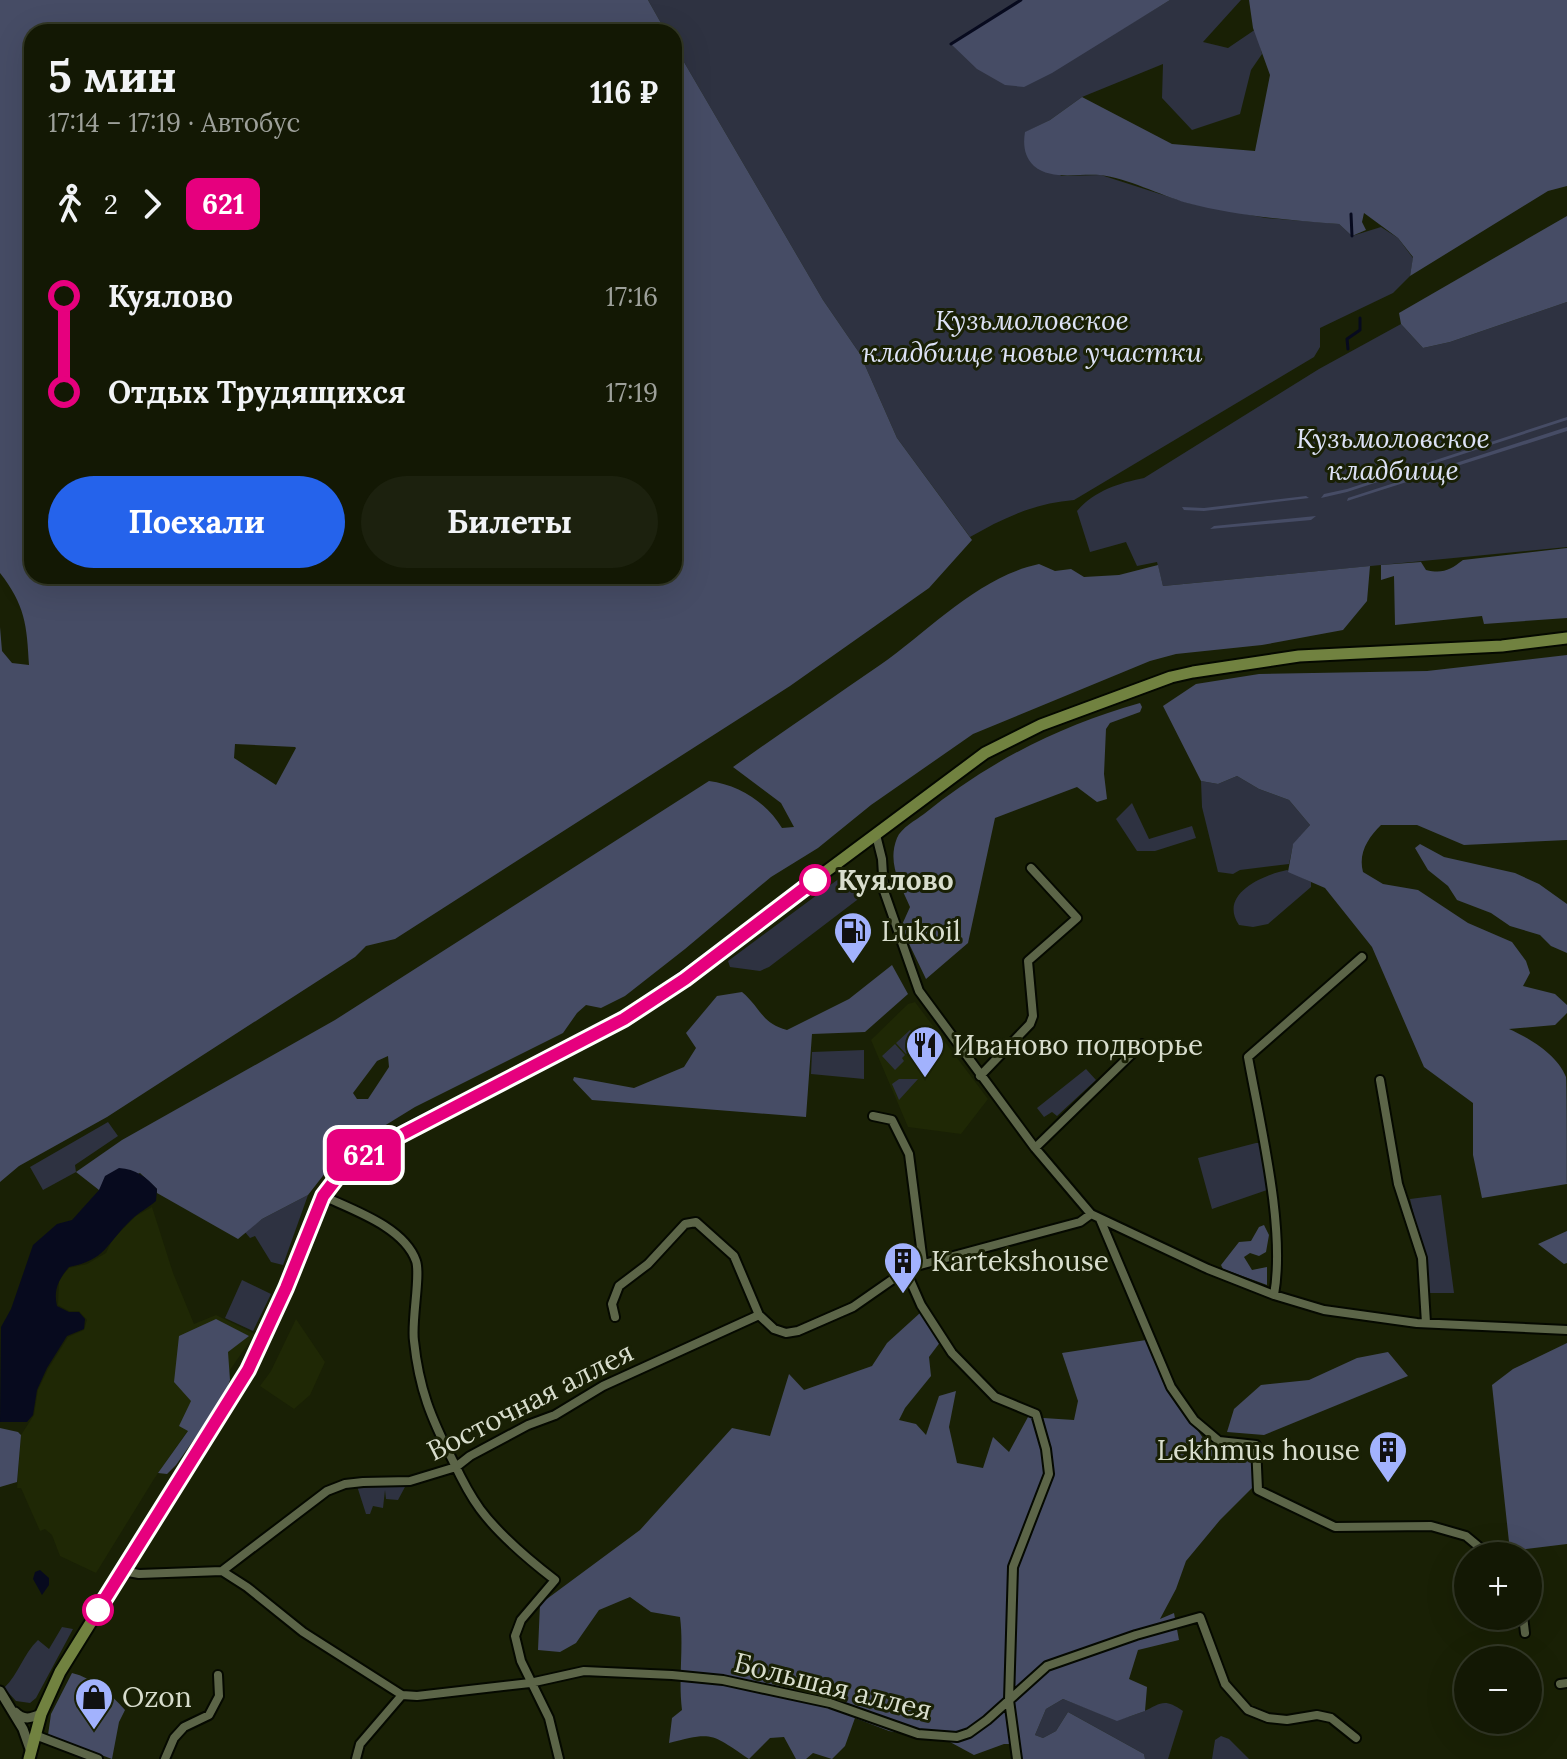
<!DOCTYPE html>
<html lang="ru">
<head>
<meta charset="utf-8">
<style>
	body { margin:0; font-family:Lora,serif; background:#1c210e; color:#f1f3f6; height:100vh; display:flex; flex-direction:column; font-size:30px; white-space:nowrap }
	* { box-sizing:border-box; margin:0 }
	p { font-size:26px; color:#9da09a }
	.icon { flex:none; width:44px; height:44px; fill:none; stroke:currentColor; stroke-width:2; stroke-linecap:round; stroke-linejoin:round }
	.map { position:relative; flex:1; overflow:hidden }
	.side { position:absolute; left:24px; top:24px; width:658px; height:560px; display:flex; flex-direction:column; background:#131804; border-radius:24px; box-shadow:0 8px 32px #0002,0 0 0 2px #323726 }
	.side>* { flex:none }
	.badge { padding:0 16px; border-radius:12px; font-size:28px; line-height:52px }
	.tools { position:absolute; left:1454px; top:1542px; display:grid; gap:16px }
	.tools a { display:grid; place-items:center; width:88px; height:88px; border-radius:50%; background:#131804; box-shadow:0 8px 32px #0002,0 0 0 2px #323726; font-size:40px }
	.map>.badge { position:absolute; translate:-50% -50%; box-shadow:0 0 0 4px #fff }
	.legs { display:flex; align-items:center; gap:12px; height:88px; padding:0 24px; font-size:26px }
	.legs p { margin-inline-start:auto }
	.head { display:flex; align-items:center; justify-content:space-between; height:136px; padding:0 24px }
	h1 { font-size:44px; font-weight:800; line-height:60px }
	.cta { display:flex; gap:16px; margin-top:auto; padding:16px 24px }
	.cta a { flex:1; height:92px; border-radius:48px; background:#2563eb; color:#fff; font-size:32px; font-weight:800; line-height:92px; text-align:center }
	.cta a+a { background:#1c210e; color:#f1f3f6 }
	ul { padding:0 24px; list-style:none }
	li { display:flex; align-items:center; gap:28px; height:96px; font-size:30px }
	li i { display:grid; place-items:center; width:12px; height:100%; margin:0 10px; background:currentColor }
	li i::after { content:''; width:20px; height:20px; margin:-10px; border:6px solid; border-radius:50%; background:#131804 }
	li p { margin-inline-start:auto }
	li:first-child i { background:linear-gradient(#0000 50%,currentColor 0) }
	li:last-child i { background:linear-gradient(currentColor 50%,#0000 0) }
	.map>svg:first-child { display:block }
	.built { fill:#1f2805 }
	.green { fill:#2e3241 }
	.forest { fill:#464c65; fill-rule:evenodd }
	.water { fill:#070a1e }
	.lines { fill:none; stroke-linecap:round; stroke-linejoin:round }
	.stream { stroke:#070a1e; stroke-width:3 }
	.minor-casing { stroke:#050900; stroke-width:12 }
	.tertiary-casing { stroke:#050900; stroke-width:13 }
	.secondary-casing { stroke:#050900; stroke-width:15 }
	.minor { stroke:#5c6548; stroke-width:8 }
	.tertiary { stroke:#5c6548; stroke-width:9 }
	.secondary { stroke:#718240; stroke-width:11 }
	.line-1-casing { stroke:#fff; stroke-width:18 }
	.line-1 { stroke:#e6007e; stroke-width:12 }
	.stop-1-dot { fill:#fff; stroke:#e6007e; stroke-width:4 }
	.labels { text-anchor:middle; stroke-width:6; stroke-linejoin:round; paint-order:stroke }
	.park-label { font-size:28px; font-style:italic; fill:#dde2f7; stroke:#192005 }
	.stop-label { font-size:28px; font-weight:bold; fill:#d8ddcd; stroke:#192005; text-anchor:start }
	.poi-label { font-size:28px; fill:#d8ddcd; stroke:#192005; text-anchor:start }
	.street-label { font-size:28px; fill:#d8ddcd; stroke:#192005 }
</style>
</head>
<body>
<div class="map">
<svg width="1567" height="1759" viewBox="0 0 1567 1759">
	<rect width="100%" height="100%" fill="#192005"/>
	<path class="built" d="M 915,1002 L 988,1099 L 961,1134 L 908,1127 L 871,1040 L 908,1004 Z
		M 152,1207 L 173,1273 L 194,1324 L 216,1315 L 255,1334 L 154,1479 L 96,1573 L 60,1556 L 52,1535 L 45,1529 L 40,1531 L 21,1488 L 17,1488 L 21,1435 L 34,1415 L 38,1390 L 48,1369 L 68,1337 L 84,1330 L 87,1320 L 79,1311 L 69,1311 L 58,1305 L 59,1280 L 69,1268 L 87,1264 L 106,1253 L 112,1240 L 136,1216 Z
		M 296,1319 L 325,1362 L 310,1395 L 294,1409 L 260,1386 L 271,1371 Z"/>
	<path class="green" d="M 648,0 L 1021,0 L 951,44 L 1117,32 L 1170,0 L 1241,0 L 1203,42 L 1228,48 L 1256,29 L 1262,54 L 1251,70 L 1240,114 L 1192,130 L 1162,98 L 1163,64 L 1082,97 L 1050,120 L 1026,132 L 1061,176 L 1101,175 L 1188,203 L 1266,218 L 1339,224 L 1352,236 L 1381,227 L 1398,238 L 1413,258 L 1410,276 L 1393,293 L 1320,328 L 1320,347 L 1314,357 L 1074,500 C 1035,503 1003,518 970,537 L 897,438 L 860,354 L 823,300 L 674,45 L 674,32 L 666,32 Z
		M 1567,302 L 1567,547 L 1163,586 L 1157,562 L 1137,566 L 1126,542 L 1090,552 L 1077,511 C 1094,491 1119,483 1144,478 L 1319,369 L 1401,324 L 1423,348 L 1450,342 Z
		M 1237,776 L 1259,789 L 1289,800 L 1310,825 L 1293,845 L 1289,864 L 1240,870 L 1233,874 L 1218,872 L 1202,807 L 1201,781 L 1218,784 Z
		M 1132,803 L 1149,839 L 1192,826 L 1196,838 L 1155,851 L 1137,851 L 1116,819 Z
		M 852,869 L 864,874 L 867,884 L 857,900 L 769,967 L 760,971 L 730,967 L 728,961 Z
		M 1287,870 L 1311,882 L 1311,887 L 1268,924 L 1253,927 L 1239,925 C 1218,894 1263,875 1287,870 Z
		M 910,1030 L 923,1044 L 912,1054 L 909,1051 L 906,1054 L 896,1043 Z
		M 895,1044 L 905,1055 L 902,1058 L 904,1061 L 895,1070 L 882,1056 Z
		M 924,1046 L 937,1060 L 923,1072 L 913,1061 L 916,1058 L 914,1056 Z
		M 864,1050 L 864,1079 L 811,1074 L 812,1052 Z
		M 1086,1069 L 1096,1080 L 1057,1116 L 1052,1112 L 1044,1117 L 1037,1108 Z
		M 899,1079 L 918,1079 L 899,1100 L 892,1084 Z
		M 108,1122 L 118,1136 L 75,1165 L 76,1172 L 43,1190 L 30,1167 Z
		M 1256,1143 L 1259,1143 L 1267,1190 L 1212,1209 L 1198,1158 Z
		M 308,1195 L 283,1265 L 271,1262 L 255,1236 L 250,1238 L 245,1232 L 262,1219 Z
		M 1441,1195 L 1454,1293 L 1428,1293 L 1426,1266 L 1410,1199 Z
		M 242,1280 L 271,1294 L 253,1331 L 225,1318 Z
		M 385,1483 L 406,1485 L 398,1500 L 386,1499 L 385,1490 L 383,1508 L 373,1506 L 370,1514 L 366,1514 L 357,1486 Z
		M 62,1627 L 73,1629 L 36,1698 L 30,1703 L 16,1701 L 4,1688 C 19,1674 23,1654 38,1640 L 49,1649 Z
		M 1063,1699 L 1117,1720 C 1125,1718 1134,1715 1142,1712 C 1161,1704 1163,1697 1183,1711 L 1168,1759 L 1145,1759 L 1144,1754 L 1068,1712 L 1056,1731 L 1043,1738 L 1035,1735 L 1046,1709 Z
		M 1221,1736 L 1229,1739 L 1249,1759 L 1212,1759 L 1215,1740 Z"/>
	<path class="forest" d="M 0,0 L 648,0 L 666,32 L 32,32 L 32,576 L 674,576 L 674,45 L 823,300 L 860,354 L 897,438 L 972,540 L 929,588 L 790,686 L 395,939 L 366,946 L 355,957 L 107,1117 L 19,1166 L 0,1182 L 0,627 L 2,651 L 12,663 L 29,665 C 27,625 25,605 0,573 ZM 235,744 L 295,747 L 296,748 L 276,785 L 234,758 Z
		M 1021,0 L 1170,0 L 1052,73 L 1024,87 L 1005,85 L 977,69 L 951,44 Z
		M 1249,0 L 1567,0 L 1567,186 L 1548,191 L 1410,276 L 1413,257 L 1398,238 L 1364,213 L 1362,222 L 1366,230 L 1352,236 L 1339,224 C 1288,220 1237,216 1187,203 C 1160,195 1127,178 1100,175 C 1079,173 1052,181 1034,166 C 1024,157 1023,144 1025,132 L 1050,120 L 1082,97 L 1172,144 L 1255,151 L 1270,75 L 1253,28 Z
		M 1567,216 L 1567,302 L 1450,342 L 1423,348 L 1401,324 L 1399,313 Z
		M 1567,417 L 1567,420 L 1347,492 L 1321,498 L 1324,494 L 1347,489 Z
		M 1567,427 L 1567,431 L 1347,501 L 1348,498 Z
		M 1306,496 L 1309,498 L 1204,511 L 1184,510 L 1182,507 L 1204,508 Z
		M 1316,516 L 1311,520 L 1210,529 L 1214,526 Z
		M 1567,548 L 1567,618 L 1484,624 L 1482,616 L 1395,625 L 1394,576 L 1381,580 L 1381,565 L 1421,562 L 1426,570 C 1443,574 1450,570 1463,560 Z
		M 1039,564 L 1055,571 L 1071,569 L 1084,577 L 1119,575 L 1158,565 L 1163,586 L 1370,566 L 1367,601 L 1343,630 L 1262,645 L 1176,654 L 1150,661 L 973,734 L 871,805 L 818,848 L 771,877 L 685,949 L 625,996 L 601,1008 L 586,1005 L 577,1013 L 563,1033 L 415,1107 L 350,1147 L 329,1168 L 308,1195 L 262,1219 L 238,1239 L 157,1193 L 157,1189 L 140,1173 L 99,1190 L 76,1172 L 122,1140 L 335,1020 L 709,781 C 739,785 766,802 782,828 L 794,827 L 781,803 L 733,767 C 782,732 831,699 880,665 C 930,630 978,577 1039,564 ZM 388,1056 L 389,1067 L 368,1099 L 357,1099 L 353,1093 L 377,1061 Z
		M 1567,655 L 1567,840 L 1464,845 L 1417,825 L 1381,825 C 1368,838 1358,853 1363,872 L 1383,884 L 1418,890 L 1468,923 L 1512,942 L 1526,961 L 1530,973 L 1523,986 L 1555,994 L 1567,1005 L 1567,1013 L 1555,1025 L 1509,1029 C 1529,1038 1557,1054 1566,1077 C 1567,1089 1567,1165 1567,1184 L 1482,1198 L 1473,1155 L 1473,1103 L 1424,1067 L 1372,947 L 1325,888 L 1288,872 L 1293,844 L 1310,825 L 1289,800 L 1259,789 L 1237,776 L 1218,784 L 1201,781 L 1163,706 L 1196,684 L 1259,674 L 1427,671 Z
		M 1140,703 L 1142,707 L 1140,712 L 1110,723 L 1106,729 L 1104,774 L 1107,799 L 1097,802 L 1077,787 L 995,818 L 968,943 L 926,979 L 901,927 L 910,907 C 900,884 887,863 897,838 C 901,828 916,820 924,814 C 988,762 1061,725 1140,703 Z
		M 1420,844 L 1444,857 L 1515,873 L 1539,884 L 1567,904 L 1567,953 L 1551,946 L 1540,935 L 1510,926 L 1491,913 L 1457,900 L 1448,886 L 1428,870 L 1415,848 Z
		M 892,965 L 908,994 L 865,1032 L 812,1034 L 806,1117 L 592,1100 L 573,1080 L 574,1077 L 634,1088 L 684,1067 L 696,1048 L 686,1033 L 717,996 L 742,992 C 761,1008 761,1023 787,1030 L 849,999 Z
		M 1264,1225 L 1269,1235 L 1266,1252 L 1259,1256 L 1250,1253 L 1244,1257 L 1252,1270 L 1267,1267 L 1267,1285 L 1223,1269 L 1221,1265 L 1239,1242 L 1251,1241 L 1259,1227 Z
		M 1567,1231 L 1567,1263 L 1564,1264 L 1538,1244 Z
		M 920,1313 L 941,1341 L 929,1357 L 931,1376 L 905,1408 L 899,1420 L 916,1424 L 926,1435 L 939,1396 L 956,1391 L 949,1427 L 957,1463 L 983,1468 L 993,1437 L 1009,1452 L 1028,1417 L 1074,1420 L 1078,1401 L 1062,1353 L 1146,1340 L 1168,1388 L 1203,1438 L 1220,1445 L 1253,1450 L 1254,1486 L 1220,1520 L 1186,1561 L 1176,1589 L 1160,1619 L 1174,1613 L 1179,1640 L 1138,1650 L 1129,1679 L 1147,1687 L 1145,1711 L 1117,1721 L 1063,1699 L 1046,1709 L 1035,1735 L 1043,1738 L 1056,1731 L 1068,1712 L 1144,1754 L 1145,1759 L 1020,1759 L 1019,1744 L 1004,1744 L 974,1755 L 950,1742 L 889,1731 L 855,1718 L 845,1746 L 832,1759 L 813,1753 L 806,1759 L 796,1759 L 784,1737 L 770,1738 L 749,1759 C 712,1734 713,1731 669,1743 L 672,1718 L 682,1710 C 678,1678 684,1648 680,1617 L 651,1612 L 630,1597 L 599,1610 L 576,1643 L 560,1652 L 538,1650 L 540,1604 L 640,1530 L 732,1428 L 770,1436 L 789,1374 L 804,1390 L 872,1366 L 887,1343 Z
		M 216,1319 L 249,1336 L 228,1352 L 230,1380 L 224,1397 L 176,1465 L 167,1474 L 158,1473 L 188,1431 L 179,1426 L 191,1401 L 174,1382 L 179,1336 Z
		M 1567,1343 L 1567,1544 L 1510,1551 L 1492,1385 L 1513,1369 Z
		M 1388,1352 L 1408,1376 L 1264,1435 L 1227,1432 L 1234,1409 L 1261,1385 L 1309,1380 L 1357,1358 Z
		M 0,1428 L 18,1432 L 21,1435 L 17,1482 L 0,1487 Z
		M 72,1673 C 93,1678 111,1694 125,1710 L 119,1722 L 112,1759 L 48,1735 L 51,1714 Z"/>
	<path class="water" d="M 119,1168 C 136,1169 146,1177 157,1189 L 156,1201 C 148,1208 139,1212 131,1220 C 106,1244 106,1260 69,1267 C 59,1279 53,1290 57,1306 L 69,1312 L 79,1312 L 85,1319 L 84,1329 L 67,1336 L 47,1368 L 37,1390 L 33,1415 L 27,1422 L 0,1422 L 1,1327 L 11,1309 L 33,1245 L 57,1224 L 72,1220 L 99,1190 L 105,1176 Z
		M 40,1570 L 49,1578 L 49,1585 L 42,1595 L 33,1579 L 35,1572 Z"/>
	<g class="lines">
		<path class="stream" d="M 951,44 L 1021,0
			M 1351,214 L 1352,236
			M 1348,349 L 1347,339 L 1360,330 L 1360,318"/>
		<defs>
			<path id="minor" d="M 876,835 L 882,859 L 884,891 L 919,991 L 1035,1148 L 1091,1214 L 1208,1269 L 1274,1295 L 1324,1310 L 1417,1323 L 1567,1330
				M 980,1076 L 1030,1024 L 1033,1016 L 1028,961 L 1077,918 L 1031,868
				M 1380,1080 L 1398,1184 L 1422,1258 L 1426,1323
				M 873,1116 L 892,1120 L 909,1154 L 923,1263
				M 1035,1148 L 1142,1044
				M 323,1196 C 353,1210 404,1227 416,1261 C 421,1275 411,1322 414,1341 C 419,1389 431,1418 453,1461 C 461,1478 469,1494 480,1509 C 500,1536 529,1560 555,1580 L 521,1620 L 515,1636 L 521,1661 L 549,1718 L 559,1759
				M 1100,1219 L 1171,1387 L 1194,1420 L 1219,1441 L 1256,1445 L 1258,1490 L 1335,1527 L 1431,1526 L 1466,1536 L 1490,1556
				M 906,1271 L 921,1305 L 952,1353 L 995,1397 L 1036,1414 L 1046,1449 L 1049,1474 L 1013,1567 L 1009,1700 L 1017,1759
				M 1274,1295 C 1286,1229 1260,1124 1248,1057 L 1362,957
				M 615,1317 L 612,1304 L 619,1286 L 648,1264 L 685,1224 L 696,1222 L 734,1256 L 759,1315
				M 123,1571 L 139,1574 L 222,1571 L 327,1491 L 345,1484 L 363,1482 L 410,1481 L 456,1467 L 470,1456 L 528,1425 L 555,1415 L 603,1386 L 759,1315 L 774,1329 L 786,1333 L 798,1331 L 853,1307 L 909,1268 L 1080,1222 L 1091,1214
				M 222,1571 L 247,1587 L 303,1632 L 402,1695 L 417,1696 L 530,1683 L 584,1671 L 672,1675 L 723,1680 L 830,1703 L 918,1734 L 957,1737 L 969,1733 L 987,1720 L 1047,1666 L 1136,1635 L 1200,1617 L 1225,1684 L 1248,1710 L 1268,1718 L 1287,1720 L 1317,1715 L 1331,1718 L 1356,1738
				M 1523,1616 L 1525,1633
				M 1560,1684 L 1567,1683
				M 35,1735 L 98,1759
				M 165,1759 L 174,1738 L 184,1727 L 209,1715 L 219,1696 L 218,1675
				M 356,1759 L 360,1744 L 402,1695"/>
			<path id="tertiary" d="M 0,1691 L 23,1729 L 30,1749
				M 15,1712 C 24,1721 31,1718 41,1714"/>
			<path id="secondary" d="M 29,1759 L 41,1714 L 60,1672 L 248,1370 L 286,1288 L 323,1196 C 358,1149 413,1127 464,1101 C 527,1069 592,1038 652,1001 L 985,753 L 1041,725 L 1171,677 L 1193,672 L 1299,656 L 1502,646 L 1567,638"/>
		</defs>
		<use href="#minor" class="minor-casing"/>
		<use href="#tertiary" class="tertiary-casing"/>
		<use href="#secondary" class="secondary-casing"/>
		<use href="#minor" class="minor"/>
		<use href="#tertiary" class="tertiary"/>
		<use href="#secondary" class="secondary"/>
	</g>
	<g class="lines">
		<defs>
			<path id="line-1" d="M 98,1610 L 248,1370 L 286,1288 L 323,1196 L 339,1175 L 376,1148 L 624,1019 L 685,979 L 815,880"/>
		</defs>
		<use href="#line-1" class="line-1-casing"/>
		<use href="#line-1" class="line-1"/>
	</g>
	<defs>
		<symbol id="fuel-pin" viewBox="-11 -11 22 30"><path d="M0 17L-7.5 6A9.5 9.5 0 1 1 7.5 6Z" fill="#a2b2fd" stroke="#192005"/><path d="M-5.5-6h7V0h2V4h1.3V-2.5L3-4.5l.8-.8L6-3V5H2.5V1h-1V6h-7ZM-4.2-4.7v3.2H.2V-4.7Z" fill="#111"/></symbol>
		<symbol id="restaurant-pin" viewBox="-11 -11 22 30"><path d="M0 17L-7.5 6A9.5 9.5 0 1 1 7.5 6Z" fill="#a2b2fd" stroke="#192005"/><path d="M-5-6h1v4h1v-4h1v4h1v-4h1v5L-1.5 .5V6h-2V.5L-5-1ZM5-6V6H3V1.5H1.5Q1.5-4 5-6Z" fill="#111"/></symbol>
		<symbol id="building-pin" viewBox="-11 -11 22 30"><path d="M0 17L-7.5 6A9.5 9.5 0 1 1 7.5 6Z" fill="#a2b2fd" stroke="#192005"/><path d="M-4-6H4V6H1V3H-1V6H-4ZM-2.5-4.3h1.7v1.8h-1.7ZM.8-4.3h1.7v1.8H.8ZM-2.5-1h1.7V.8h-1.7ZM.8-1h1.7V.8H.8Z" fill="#111"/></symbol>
		<symbol id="shop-pin" viewBox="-11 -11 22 30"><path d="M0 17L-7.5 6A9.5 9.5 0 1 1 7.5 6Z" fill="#a2b2fd" stroke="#192005"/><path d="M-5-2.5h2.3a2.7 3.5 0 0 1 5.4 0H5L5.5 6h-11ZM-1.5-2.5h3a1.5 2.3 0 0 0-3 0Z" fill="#111"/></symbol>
	</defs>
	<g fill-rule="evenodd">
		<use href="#fuel-pin" x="831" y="909" width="44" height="60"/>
		<use href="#restaurant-pin" x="903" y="1023" width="44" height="60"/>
		<use href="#building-pin" x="881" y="1239" width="44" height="60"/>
		<use href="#building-pin" x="1366" y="1428" width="44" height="60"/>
		<use href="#shop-pin" x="72" y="1675" width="44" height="60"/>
	</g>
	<g class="stop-1-dot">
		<circle cx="815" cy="880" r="14"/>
		<circle cx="98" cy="1610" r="14"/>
	</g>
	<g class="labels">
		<g class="park-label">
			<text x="1032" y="330">Кузьмоловское<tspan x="1032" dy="32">кладбище новые участки</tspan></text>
			<text x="1393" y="448">Кузьмоловское<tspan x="1393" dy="32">кладбище</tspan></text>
		</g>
		<g class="stop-label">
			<text x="837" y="890">Куялово</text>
		</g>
		<g class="poi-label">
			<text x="881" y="941">Lukoil</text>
			<text x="953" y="1055">Иваново подворье</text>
			<text x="931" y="1271">Kartekshouse</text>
			<text x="1360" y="1460" text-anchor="end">Lekhmus house</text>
			<text x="122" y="1707">Ozon</text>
		</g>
		<g class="street-label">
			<text transform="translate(530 1401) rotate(-27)" y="10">Восточная аллея</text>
			<text transform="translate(833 1686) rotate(14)" y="10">Большая аллея</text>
		</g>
	</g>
</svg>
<div class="tools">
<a>+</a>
<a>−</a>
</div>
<b class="badge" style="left:364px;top:1155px;background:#e6007e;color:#fff">621</b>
<section class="side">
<div class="head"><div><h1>5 мин</h1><p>17:14 – 17:19 · Автобус</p></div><b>116 ₽</b></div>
<div class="legs"><svg class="icon" aria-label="walk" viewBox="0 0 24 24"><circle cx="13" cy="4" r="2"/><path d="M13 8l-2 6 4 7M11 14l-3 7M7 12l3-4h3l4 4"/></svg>2<svg class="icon" aria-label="forward" viewBox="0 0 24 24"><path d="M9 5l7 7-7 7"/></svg><b class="badge" style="background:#e6007e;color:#fff">621</b></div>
<ul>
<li><i style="color:#e6007e"></i><b>Куялово</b><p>17:16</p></li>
<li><i style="color:#e6007e"></i><b>Отдых Трудящихся</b><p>17:19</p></li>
</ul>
<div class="cta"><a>Поехали</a><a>Билеты</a></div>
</section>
</div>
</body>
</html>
